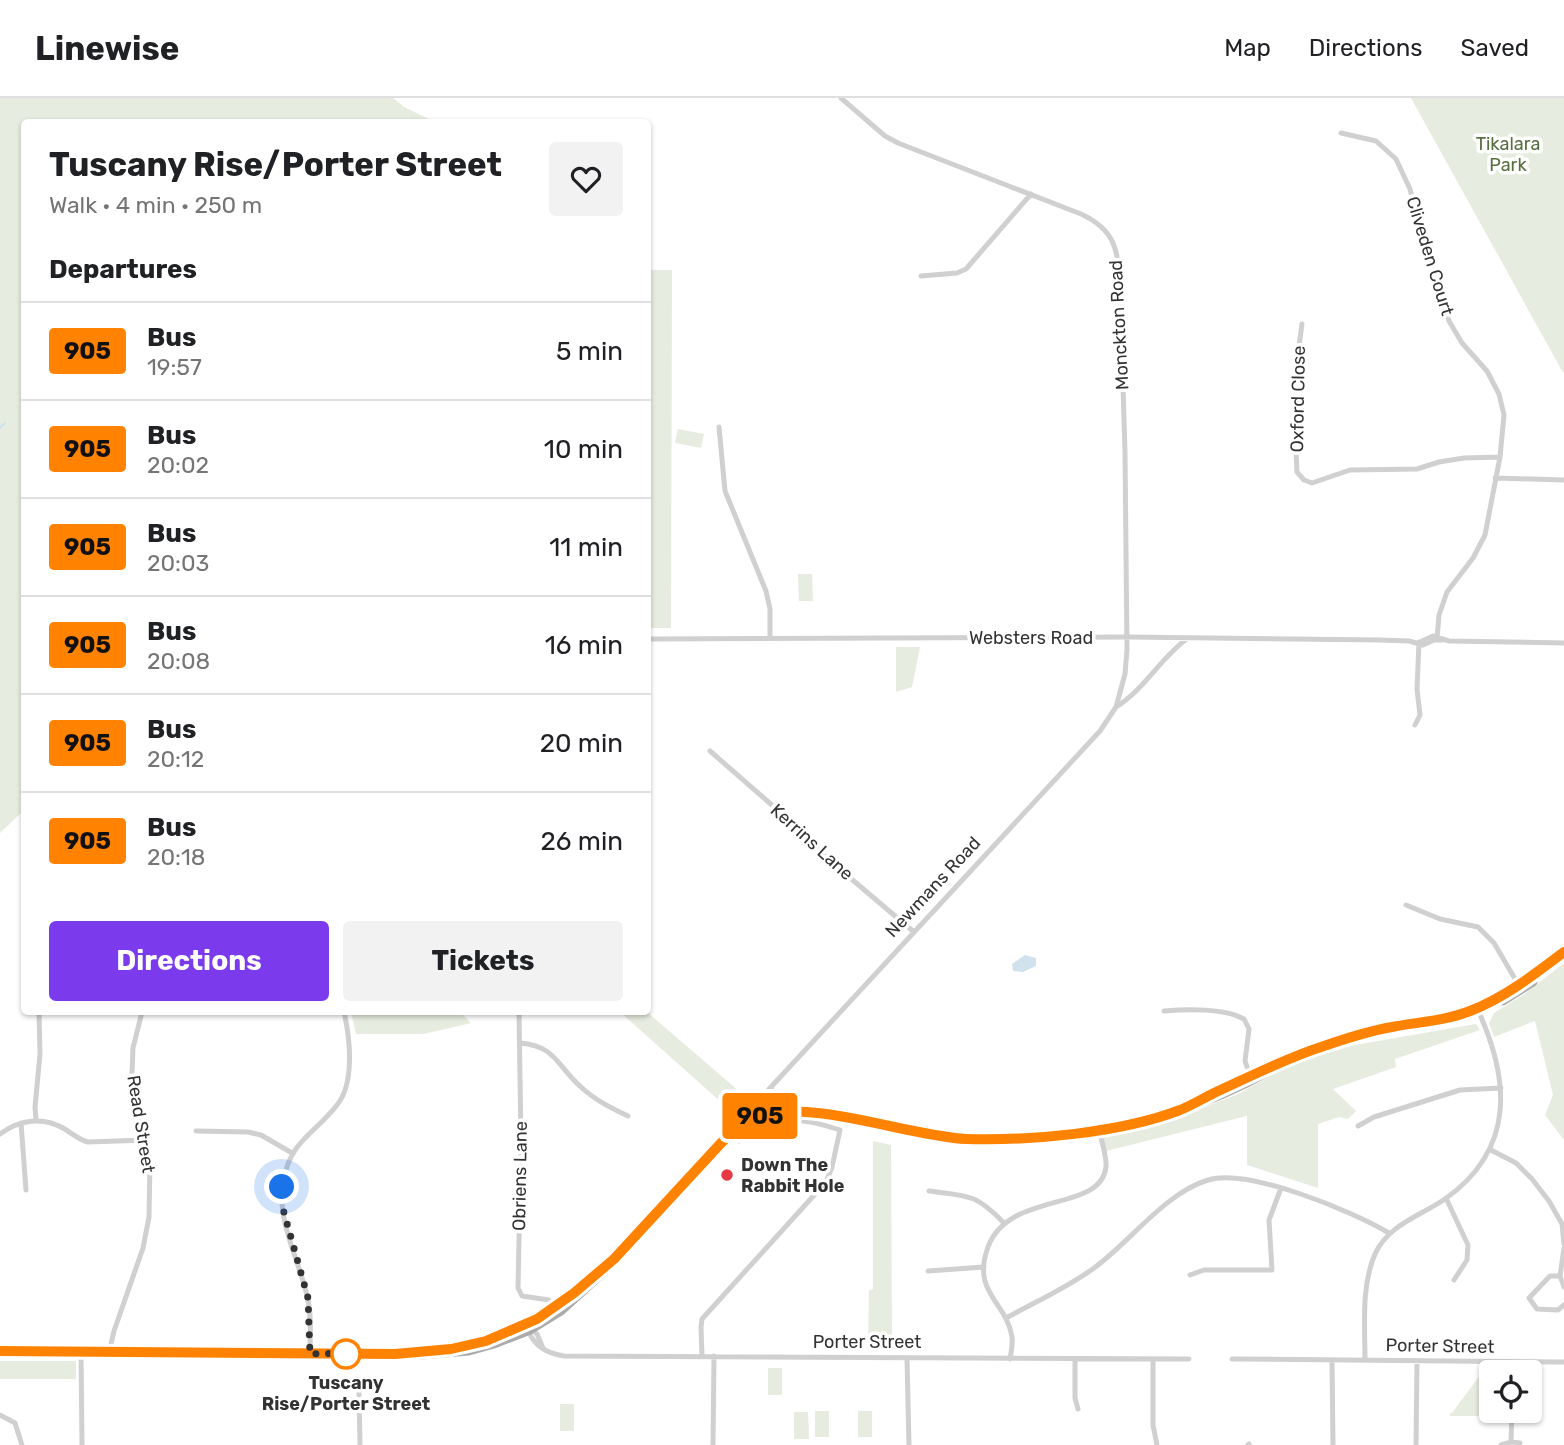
<!DOCTYPE html>
<html lang="en">
<head>
<meta charset="utf-8">
<style>
	body { margin:0; font-family:Rubik,sans-serif; background:#f2f2f2; color:#202124; height:100vh; display:flex; flex-direction:column; font-size:26px; white-space:nowrap }
	* { box-sizing:border-box; margin:0 }
	p { font-size:23px; color:#757577 }
	.icon { flex:none; width:38px; height:38px; fill:none; stroke:currentColor; stroke-width:2; stroke-linecap:round; stroke-linejoin:round }
	.map { position:relative; flex:1; overflow:hidden }
	.sheet { position:absolute; left:21px; top:21px; width:630px; height:896px; display:flex; flex-direction:column; background:#fff; border-radius:7px; box-shadow:0 2px 5px #0004 }
	.sheet>* { flex:none }
	.badge { padding:0 14px; border-radius:5px; font-size:24px; line-height:46px }
	.fabs { position:absolute; left:1479px; top:1262px; display:grid; gap:14px }
	.fabs a { display:grid; place-items:center; width:63px; height:63px; border-radius:7px; background:#fff; box-shadow:0 2px 5px #0004; font-size:35px }
	.you { position:absolute; width:35px; height:35px; margin:-18px; border:5px solid #fff; border-radius:50%; background:#1a73e8; box-shadow:0 0 0 10px #1a73e833 }
	.map>.badge { position:absolute; translate:-50% -50%; box-shadow:0 0 0 4px #fff }
	h2 { padding:0 28px; font-size:26px; line-height:63px }
	.round { display:grid; place-items:center; flex:none; width:74px; height:74px; border-radius:7px; background:#f2f2f2 }
	.summary { display:flex; align-items:center; justify-content:space-between; height:119px; padding:0 28px }
	h1 { font-size:33px; font-weight:700; line-height:52px }
	.primary-button { display:flex; gap:14px; margin-top:auto; padding:14px 28px }
	.primary-button a { flex:1; height:80px; border-radius:7px; background:#7c3aed; color:#fff; font-size:28px; font-weight:700; line-height:80px; text-align:center }
	.primary-button a+a { background:#f2f2f2; color:#202124 }
	ul { padding:0; list-style:none }
	li { display:flex; align-items:center; gap:21px; height:98px; padding:0 28px; border-top:2px solid #e0e0e0 }
	li div { flex:1 }
	li b { display:block; font-size:26px }
	li em { font-style:normal }
	li .badge { min-width:77px; font-weight:700; text-align:center }
	header { display:flex; align-items:center; gap:42px; box-sizing:border-box; height:98px; padding:0 35px; background:#fff; border-bottom:2px solid #e0e0e0 }
	header strong { font-size:33px }
	nav { display:flex; gap:38px; margin-inline-start:auto; font-size:24px }
	.map>svg:first-child { display:block }
	.green { fill:#e6ecdf }
	.water { fill:#cfe2ee }
	.lines { fill:none; stroke-linecap:round; stroke-linejoin:round }
	.stream { stroke:#cfe2ee; stroke-width:2 }
	.street { stroke:#d0d0d0; stroke-width:5 }
	.primary { stroke:#ababab; stroke-width:9 }
	.line-casing { stroke:#fff; stroke-width:16 }
	.line { stroke:#ff8200; stroke-width:10 }
	.walk { stroke:#333; stroke-width:7; stroke-dasharray:0 12.6 }
	.poi-dot { fill:#e63946; stroke:#fff; stroke-width:2.5 }
	.stop-dot { fill:#fff; stroke:#ff8200; stroke-width:3.5 }
	.labels { text-anchor:middle; stroke-width:7; stroke-linejoin:round; paint-order:stroke }
	.park-label { font-size:18px; fill:#56703f; stroke:#fff }
	.street-label { font-size:18px; fill:#333; stroke:#fff }
	.poi-label { font-size:18px; font-weight:bold; fill:#333; stroke:#fff; text-anchor:start }
	.stop-label { font-size:18px; font-weight:bold; fill:#333; stroke:#fff }
</style>
</head>
<body>
<header>
<strong>Linewise</strong>
<nav><a>Map</a><a>Directions</a><a>Saved</a></nav>
</header>
<div class="map">
<svg width="1564" height="1347" viewBox="0 0 1564 1347">
	<rect width="100%" height="100%" fill="#fff"/>
	<path class="green" d="M 0,0 L 393,0 L 404,9 L 435,24 L 24,24 L 24,712 L 0,735 Z
		M 1411,0 L 1564,0 L 1564,275 L 1561,271 Z
		M 648,172 L 672,172 L 671,530 L 648,530 Z
		M 678,331 L 704,336 L 701,350 L 675,345 Z
		M 798,476 L 812,476 L 813,503 L 799,503 Z
		M 896,549 L 920,549 L 912,589 L 896,594 Z
		M 1564,865 L 1564,1042 L 1545,1017 L 1553,997 L 1535,923 L 1494,939 L 1489,925 L 1494,915 L 1523,897 Z
		M 351,914 L 460,914 L 471,925 L 424,936 L 356,936 Z
		M 620,914 L 647,914 L 747,1000 L 731,1013 Z
		M 1476,926 L 1480,932 L 1395,961 L 1396,969 L 1333,991 L 1356,1013 L 1348,1021 L 1339,1019 L 1318,1026 L 1318,1090 L 1247,1067 L 1247,1018 L 1106,1053 L 1103,1038 L 1163,1025 L 1236,997 L 1298,963 L 1355,947 Z
		M 873,1043 L 891,1047 L 892,1251 L 868,1251 L 869,1192 L 873,1191 Z
		M 0,1263 L 76,1263 L 76,1281 L 0,1281 Z
		M 768,1270 L 782,1270 L 782,1297 L 768,1297 Z
		M 1483,1273 L 1487,1273 L 1486,1318 L 1450,1318 L 1450,1315 L 1452,1315 Z
		M 560,1306 L 574,1306 L 574,1333 L 560,1333 Z
		M 815,1313 L 829,1313 L 829,1339 L 815,1339 Z
		M 858,1313 L 872,1313 L 872,1339 L 858,1339 Z
		M 794,1314 L 808,1314 L 809,1341 L 794,1341 Z"/>
	<path class="water" d="M 1025,857 L 1036,860 L 1036,868 L 1023,874 L 1013,873 L 1012,866 Z"/>
	<g class="lines">
		<path class="stream" d="M 0,330 L 5,325"/>
		<path class="street" d="M 1341,35 L 1376,43 L 1396,61 L 1410,91 L 1424,145 L 1438,181 L 1449,223 L 1462,245 L 1487,273 L 1499,296 L 1504,317 L 1500,359 L 1485,437 L 1473,460 L 1447,494 L 1439,517 L 1437,541
			M 921,178 L 957,175 L 966,171 L 1031,96
			M 1302,226 C 1294,275 1294,325 1297,374 L 1304,382 L 1312,385 L 1350,372 L 1417,371 L 1439,364 L 1464,360 L 1500,359
			M 719,329 L 725,393 L 766,493 L 770,511 L 770,540
			M 1495,380 L 1564,382
			M 648,541 L 1130,539 L 1380,542 L 1409,543 L 1423,547 L 1434,542 L 1442,542
			M 1420,544 L 1433,538 L 1449,543 L 1564,545
			M 1116,609 C 1145,591 1161,559 1188,540
			M 1415,627 L 1420,617 L 1417,591 L 1419,544
			M 710,653 L 789,722 L 829,762 L 914,834
			M 1406,807 L 1440,821 L 1478,829 L 1494,845 L 1518,886
			M 1164,913 C 1186,911 1225,910 1244,921 L 1249,931 L 1245,963 L 1252,983
			M 519,914 L 521,1045 L 518,1190 L 522,1198 L 549,1202 L 561,1213
			M 520,945 C 556,948 557,968 581,989 C 595,1002 611,1010 628,1018
			M 771,989 L 774,999 L 783,1009
			M 36,1022 L 35,1009 L 40,956 L 39,914
			M 750,1022 L 752,1010 L 771,989 L 1100,633 L 1116,609 L 1125,576 L 1127,552 L 1125,354 L 1120,188 C 1118,153 1116,132 1081,116 L 898,45 L 885,38 L 841,0
			M 21,1025 L 26,1092
			M 1358,1028 L 1374,1019 L 1460,992 L 1501,990
			M 196,1033 L 248,1034 L 261,1037 L 292,1055
			M 0,1036 C 19,1022 42,1018 63,1030 C 72,1035 77,1041 88,1044 L 146,1042
			M 1491,1052 L 1516,1065 L 1532,1081 L 1549,1103 L 1562,1126 L 1564,1146
			M 929,1093 C 967,1098 975,1095 1003,1124
			M 1446,1100 L 1468,1147 L 1467,1162 L 1454,1182
			M 1564,1150 L 1560,1178 L 1564,1189
			M 928,1173 L 984,1169
			M 1190,1177 L 1204,1172 L 1272,1172 L 1269,1122 L 1281,1090
			M 1560,1178 L 1550,1178 L 1529,1200 L 1537,1211 L 1558,1212 L 1564,1207
			M 1006,1220 C 1035,1204 1067,1190 1094,1170 C 1130,1144 1165,1095 1208,1082 C 1249,1070 1352,1113 1389,1135
			M 526,1227 C 532,1246 544,1255 564,1258 L 1189,1261
			M 530,1229 L 537,1236 L 543,1250
			M 81,1253 L 82,1347
			M 310,1256 C 310,1237 312,1216 307,1198 C 299,1161 276,1122 283,1084 C 291,1041 314,1037 337,1007 C 355,985 350,940 344,914
			M 702,1258 L 701,1229 L 702,1221 L 826,1084 L 832,1069 L 840,1032 C 795,1017 778,1019 739,1043
			M 108,1259 L 114,1233 L 143,1150 L 149,1119 L 150,1062 L 132,975 L 133,950 L 142,914
			M 907,1260 L 909,1347
			M 1010,1261 C 1011,1254 1013,1246 1012,1239 C 1007,1204 971,1195 988,1149 C 1009,1092 1101,1115 1106,1069 C 1107,1058 1101,1042 1099,1031
			M 1232,1261 L 1564,1264
			M 1075,1262 L 1075,1300 L 1078,1311
			M 1153,1262 L 1153,1327 L 1157,1347
			M 1332,1262 L 1333,1347
			M 1365,1262 C 1365,1228 1361,1188 1375,1156 C 1388,1127 1420,1118 1445,1101 C 1516,1051 1510,981 1477,910
			M 359,1291 L 360,1347
			M 0,1317 L 15,1325 L 22,1347
			M 1511,1344 L 1512,1312
			M 713,1347 L 714,1258
			M 1248,1347 L 1249,1346
			M 1416,1347 L 1417,1264
			M 1501,1347 L 1511,1344 L 1520,1345"/>
		<path class="primary" d="M 1503,903 L 1533,884
			M 1286,962 L 1373,933 L 1450,919 L 1472,913 L 1501,898 L 1564,854
			M 827,1016 C 977,1061 1158,1045 1291,960
			M 0,1253 L 422,1257 L 469,1253 L 494,1246 L 530,1232 L 561,1213 L 604,1174 L 722,1044 C 762,1008 780,1014 830,1017"/>
	</g>
	<g class="lines">
		<defs>
			<path id="line" d="M 0,1253 L 395,1256 L 451,1251 L 486,1243 L 537,1221 L 574,1195 L 614,1161 L 722,1044 C 734,1033 746,1023 761,1018 C 812,1001 908,1038 966,1041 C 1030,1043 1120,1035 1180,1012 C 1192,1007 1202,1001 1214,995 C 1249,979 1284,961 1321,949 C 1344,941 1368,933 1392,929 C 1418,924 1445,923 1470,913 C 1504,900 1535,876 1564,854"/>
		</defs>
		<use href="#line" class="line-casing"/>
		<use href="#line" class="line"/>
		<path class="walk" d="M 282,1089 L 283,1111 L 308,1200 L 310,1256 L 356,1255 L 346,1256"/>
	</g>
	<circle class="poi-dot" cx="727" cy="1077" r="7"/>
	<circle class="stop-dot" cx="346" cy="1256" r="14"/>
	<g class="labels">
		<g class="park-label">
			<text x="1508" y="52">Tikalara<tspan x="1508" dy="21">Park</tspan></text>
		</g>
		<g class="street-label">
			<text transform="translate(1430 158) rotate(73)" y="6">Cliveden Court</text>
			<text transform="translate(1119 227) rotate(-93)" y="6">Monckton Road</text>
			<text transform="translate(1298 301) rotate(-89)" y="6">Oxford Close</text>
			<text x="1031" y="546">Websters Road</text>
			<text transform="translate(812 744) rotate(42)" y="6">Kerrins Lane</text>
			<text transform="translate(933 789) rotate(-47)" y="6">Newmans Road</text>
			<text transform="translate(141 1026) rotate(81)" y="6">Read Street</text>
			<text transform="translate(520 1078) rotate(-89)" y="6">Obriens Lane</text>
			<text x="867" y="1250">Porter Street</text>
			<text transform="translate(1440 1248) rotate(1)" y="6">Porter Street</text>
		</g>
		<g class="poi-label">
			<text x="741" y="1073">Down The<tspan x="741" dy="21">Rabbit Hole</tspan></text>
		</g>
		<g class="stop-label">
			<text x="346" y="1291">Tuscany<tspan x="346" dy="21">Rise/Porter Street</tspan></text>
		</g>
	</g>
</svg>
<div class="fabs">
<a><svg class="icon" aria-label="locate" viewBox="0 0 24 24"><circle cx="12" cy="12" r="6"/><path d="M12 2v4M12 18v4M2 12h4M18 12h4"/></svg></a>
</div>
<div class="you" style="left:282px;top:1089px"></div>
<b class="badge" style="left:760px;top:1018px;background:#ff8200;color:#111">905</b>
<section class="sheet">
<div class="summary"><div><h1>Tuscany Rise/Porter Street</h1><p>Walk · 4 min · 250 m</p></div><a class="round"><svg class="icon" aria-label="heart" viewBox="0 0 24 24"><path d="M12 20l-8-8c-3-5 5-10 8-4 3-6 11-1 8 4z"/></svg></a></div>
<h2>Departures</h2>
<ul>
<li><span class="badge" style="background:#ff8200;color:#111">905</span><div><b>Bus</b><p>19:57</p></div><em>5 min</em></li>
<li><span class="badge" style="background:#ff8200;color:#111">905</span><div><b>Bus</b><p>20:02</p></div><em>10 min</em></li>
<li><span class="badge" style="background:#ff8200;color:#111">905</span><div><b>Bus</b><p>20:03</p></div><em>11 min</em></li>
<li><span class="badge" style="background:#ff8200;color:#111">905</span><div><b>Bus</b><p>20:08</p></div><em>16 min</em></li>
<li><span class="badge" style="background:#ff8200;color:#111">905</span><div><b>Bus</b><p>20:12</p></div><em>20 min</em></li>
<li><span class="badge" style="background:#ff8200;color:#111">905</span><div><b>Bus</b><p>20:18</p></div><em>26 min</em></li>
</ul>
<div class="primary-button"><a>Directions</a><a>Tickets</a></div>
</section>
</div>
</body>
</html>
